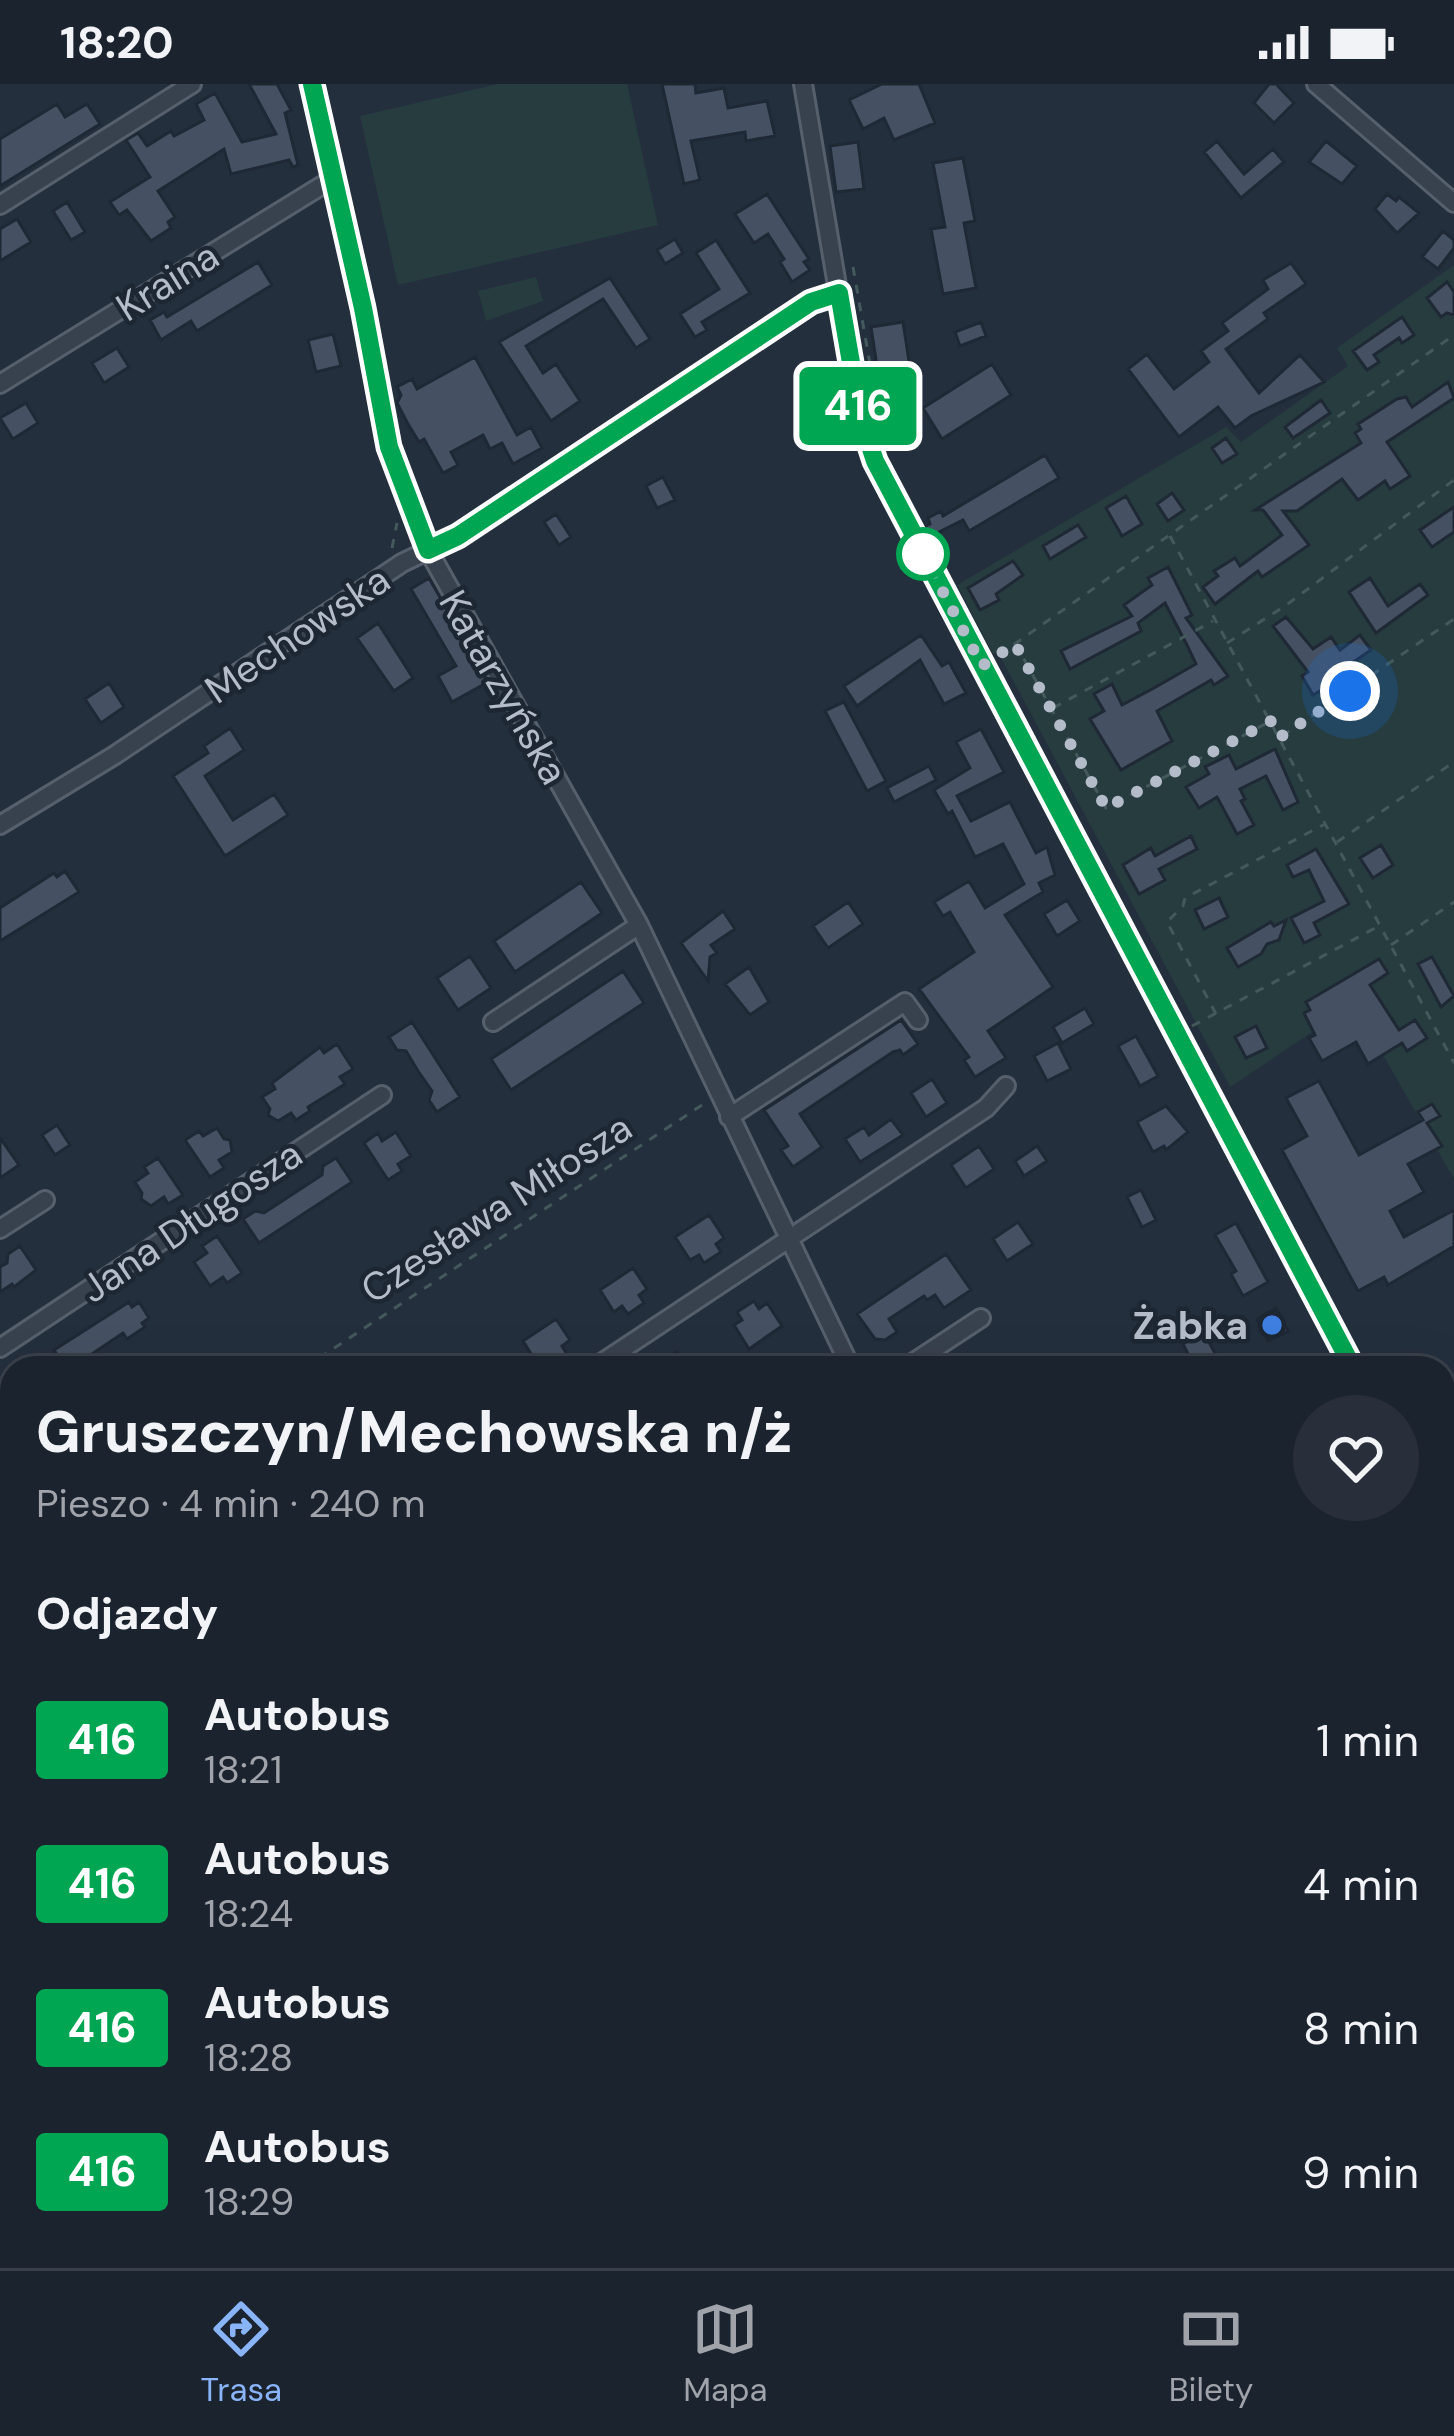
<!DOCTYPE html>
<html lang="pl">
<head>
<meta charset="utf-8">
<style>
	body { margin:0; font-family:"DM Sans",sans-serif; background:#282f3a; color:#f1f3f6; height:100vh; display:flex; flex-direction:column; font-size:45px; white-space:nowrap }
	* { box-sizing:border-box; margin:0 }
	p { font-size:39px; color:#a0a4aa }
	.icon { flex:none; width:66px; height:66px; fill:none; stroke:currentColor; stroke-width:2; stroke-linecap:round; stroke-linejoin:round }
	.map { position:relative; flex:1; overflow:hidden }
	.side { position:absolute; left:0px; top:1272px; width:1455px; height:912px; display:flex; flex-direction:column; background:#1b232e; border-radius:36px 36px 0 0; box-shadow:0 12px 48px #0002,0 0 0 3px #39404a }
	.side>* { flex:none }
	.badge { padding:0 24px; border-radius:9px; font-size:42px; line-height:78px }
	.you { position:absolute; width:60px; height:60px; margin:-30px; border:9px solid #fff; border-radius:50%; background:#1a73e8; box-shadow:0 0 0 18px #1a73e833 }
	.map>.badge { position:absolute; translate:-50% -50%; box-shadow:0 0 0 6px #fff }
	h2 { padding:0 36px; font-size:45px; line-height:108px }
	.round { display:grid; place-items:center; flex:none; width:126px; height:126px; border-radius:63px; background:#282f3a }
	.headline { display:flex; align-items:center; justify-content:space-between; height:204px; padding:0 36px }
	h1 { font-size:57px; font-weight:800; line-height:90px }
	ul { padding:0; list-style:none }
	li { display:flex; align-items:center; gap:36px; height:144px; padding:0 36px }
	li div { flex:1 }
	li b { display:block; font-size:45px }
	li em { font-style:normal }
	li .badge { min-width:132px; font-weight:700; text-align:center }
	.status { display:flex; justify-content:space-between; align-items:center; height:84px; padding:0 60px; background:#1b232e; direction:ltr }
	.status svg { height:33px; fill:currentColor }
	.menu { display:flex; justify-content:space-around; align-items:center; height:168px; border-top:3px solid #39404a; background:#1b232e; font-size:33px; color:#a0a4aa }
	.menu a { display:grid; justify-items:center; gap:6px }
	.menu .selected { color:#8ab4f8 }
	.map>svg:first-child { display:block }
	.green { fill:#263c3f }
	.building { fill:#455162; stroke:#1f2835; stroke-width:3 }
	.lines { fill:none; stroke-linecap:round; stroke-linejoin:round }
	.minor-casing { stroke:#565f6c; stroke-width:22 }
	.path { stroke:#44595c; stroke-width:3; stroke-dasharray:9 9; stroke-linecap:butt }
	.minor { stroke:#38414e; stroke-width:16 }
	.line-casing { stroke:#fff; stroke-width:27 }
	.line { stroke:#00a651; stroke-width:18 }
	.walk { stroke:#b4bcc9; stroke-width:12; stroke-dasharray:0 21.6 }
	.stop-dot { fill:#fff; stroke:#00a651; stroke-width:6 }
	.shop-dot { fill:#3f7fe0; stroke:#1d2633; stroke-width:4.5 }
	.labels { text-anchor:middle; stroke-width:9; stroke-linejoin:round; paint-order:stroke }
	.street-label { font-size:39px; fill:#b4bcc9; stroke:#1d2633 }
	.poi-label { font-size:39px; font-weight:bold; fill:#b4bcc9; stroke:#1d2633; text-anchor:end }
</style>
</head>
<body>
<div class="status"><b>18:20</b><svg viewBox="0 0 49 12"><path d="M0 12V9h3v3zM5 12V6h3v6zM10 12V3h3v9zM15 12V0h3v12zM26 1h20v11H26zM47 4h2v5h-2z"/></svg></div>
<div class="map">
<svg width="1454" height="2184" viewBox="0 0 1454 2184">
	<rect width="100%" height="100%" fill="#242f3e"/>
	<path class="green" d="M 498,0 L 627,0 L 658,141 L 398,201 L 360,32 Z
		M 1454,181 L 1454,1095 L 1354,920 L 1230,1003 L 998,568 L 993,570 L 957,501 L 1226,343 L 1241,358 L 1348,282 L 1337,264 Z
		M 536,193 L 543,217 L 486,237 L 478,207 Z
		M 792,2172 L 1256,2172 L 1261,2182 L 774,2184 Z"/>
	<path class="building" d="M 249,0 L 277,0 L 291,26 L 285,29 L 298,81 L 293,83 L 289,76 L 231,90 L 224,65 L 158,107 L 175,133 L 168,138 L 171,144 L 151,157 L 127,126 L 119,131 L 110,118 L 150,93 L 126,56 L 138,49 L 147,62 L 171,47 L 174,52 L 204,36 L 196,20 L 215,9 L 242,58 L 276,50 Z
		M 662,0 L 695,0 L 696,9 L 724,4 L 728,24 L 767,17 L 775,52 L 746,57 L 745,48 L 691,57 L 700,96 L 684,100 Z
		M 882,0 L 919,0 L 935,39 L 894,56 L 884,34 L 863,45 L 849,16 Z
		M 1269,0 L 1276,0 L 1294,19 L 1274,39 L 1254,19 Z
		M 57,20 L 65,33 L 87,20 L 100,40 L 0,102 L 0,55 Z
		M 1217,57 L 1244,90 L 1273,65 L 1284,78 L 1241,114 L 1204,68 Z
		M 1326,57 L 1357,82 L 1342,100 L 1309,78 Z
		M 858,58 L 864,105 L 836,108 L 830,62 Z
		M 963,74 L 975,137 L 964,139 L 976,204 L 943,210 L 931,145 L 945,143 L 933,79 Z
		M 767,110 L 809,175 L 804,178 L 810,186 L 792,198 L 780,178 L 784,175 L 768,150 L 754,159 L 735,130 Z
		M 1387,110 L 1396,117 L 1399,113 L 1419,129 L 1397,149 L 1375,125 Z
		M 67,118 L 85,148 L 71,156 L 53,127 Z
		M 17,135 L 31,158 L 0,177 L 0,145 Z
		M 1443,147 L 1454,156 L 1454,164 L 1438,185 L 1422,173 Z
		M 675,155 L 683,169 L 665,180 L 657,166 Z
		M 716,156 L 750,209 L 702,238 L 707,246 L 695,253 L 680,230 L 719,205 L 696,169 Z
		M 258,178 L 272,201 L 197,247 L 191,237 L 161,256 L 150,236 L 164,228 L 167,233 Z
		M 1291,179 L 1306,200 L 1264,229 L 1268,235 L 1226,265 L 1259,309 L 1300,271 L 1324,298 L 1251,332 L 1235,344 L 1218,323 L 1179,353 L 1128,285 L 1147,270 L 1174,305 L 1209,278 L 1201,267 L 1228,247 L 1222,239 L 1268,205 L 1263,196 Z
		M 610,194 L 650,255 L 636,264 L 603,215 L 526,262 L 543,289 L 556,280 L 580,317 L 551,337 L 499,258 Z
		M 1447,198 L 1454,208 L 1454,231 L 1447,229 L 1441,233 L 1427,214 Z
		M 1402,233 L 1414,251 L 1402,259 L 1399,254 L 1374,271 L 1379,278 L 1367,286 L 1353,267 Z
		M 903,238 L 912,297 L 880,302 L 871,243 Z
		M 981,238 L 986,252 L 960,262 L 955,248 Z
		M 333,250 L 341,282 L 316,288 L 308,256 Z
		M 117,264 L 129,283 L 104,299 L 92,279 Z
		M 475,273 L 517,351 L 531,343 L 542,364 L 513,380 L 502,359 L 490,365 L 483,351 L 451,368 L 458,381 L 443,389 L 424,355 L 419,358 L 408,340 L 397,319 L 401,311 L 397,303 L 412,295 L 417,305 Z
		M 992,280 L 1011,311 L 942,355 L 923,324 Z
		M 1448,298 L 1454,314 L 1387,358 L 1410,392 L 1390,405 L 1385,397 L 1358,416 L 1342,395 L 1297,427 L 1283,427 L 1309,461 L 1262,493 L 1258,487 L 1215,520 L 1203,503 L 1218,492 L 1214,487 L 1235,474 L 1240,482 L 1282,451 L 1263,426 L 1255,426 L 1361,359 L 1355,349 L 1361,345 L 1358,340 L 1397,315 L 1406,313 L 1412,323 Z
		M 1321,316 L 1330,329 L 1293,354 L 1285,343 Z
		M 26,319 L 38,339 L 13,355 L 0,334 Z
		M 1226,354 L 1237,370 L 1222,379 L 1212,364 Z
		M 1045,371 L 1059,394 L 969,447 L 963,436 L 929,453 L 924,443 L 930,440 L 928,434 L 941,427 L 943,432 Z
		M 663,393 L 675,416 L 657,424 L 646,402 Z
		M 1172,409 L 1184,426 L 1168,437 L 1157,420 Z
		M 1126,412 L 1142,440 L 1122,452 L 1106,424 Z
		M 1454,423 L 1454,448 L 1432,463 L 1420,446 Z
		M 556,430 L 571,453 L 559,461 L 544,438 Z
		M 1078,441 L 1086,453 L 1050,475 L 1043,462 Z
		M 1013,477 L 1023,491 L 996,510 L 999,516 L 980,526 L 968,504 Z
		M 1168,483 L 1192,531 L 1186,534 L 1228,592 L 1214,601 L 1211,596 L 1157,627 L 1172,657 L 1121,686 L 1090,635 L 1104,627 L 1094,610 L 1112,600 L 1122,621 L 1154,604 L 1196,580 L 1187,561 L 1165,519 L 1138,539 L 1141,547 L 1070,585 L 1061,567 L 1132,532 L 1124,521 L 1152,501 L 1148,494 Z
		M 429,494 L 488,598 L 452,618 L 438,592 L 456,582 L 411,505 Z
		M 1370,494 L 1388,522 L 1420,500 L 1428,511 L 1376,549 L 1349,508 Z
		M 1286,533 L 1313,565 L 1331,553 L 1340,566 L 1360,551 L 1371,566 L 1327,596 L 1330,601 L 1313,611 L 1302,592 L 1308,588 L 1273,542 Z
		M 378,539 L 413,594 L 394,607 L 357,554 Z
		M 921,551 L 942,582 L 949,578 L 966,609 L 944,620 L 920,576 L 857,622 L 844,602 Z
		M 109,599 L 124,623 L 101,639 L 85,615 Z
		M 844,618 L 886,697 L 867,707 L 825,627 Z
		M 230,644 L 244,666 L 205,692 L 233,736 L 274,710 L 288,731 L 225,772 L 173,692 L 208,669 L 204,662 Z
		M 981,645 L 1004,688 L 957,712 L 971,737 L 1010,718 L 1036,769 L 1047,763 L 1055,791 L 1039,799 L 1043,808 L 1005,831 L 1053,903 L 988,947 L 1006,974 L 975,993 L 964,976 L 969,973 L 919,905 L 974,868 L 950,828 L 943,832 L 934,818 L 969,797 L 985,824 L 1024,800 L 1003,760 L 975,773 L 952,727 L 948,730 L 934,706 L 970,684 L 956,658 Z
		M 1275,665 L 1298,718 L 1283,726 L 1266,692 L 1240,705 L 1245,715 L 1241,717 L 1254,741 L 1237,750 L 1217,713 L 1199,724 L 1186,703 L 1209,690 L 1205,683 L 1229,671 L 1236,685 Z
		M 929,682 L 936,696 L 894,718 L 887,704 Z
		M 1191,752 L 1197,765 L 1159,785 L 1165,796 L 1139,810 L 1123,781 L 1151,764 L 1155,772 Z
		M 1381,761 L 1393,781 L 1373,794 L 1360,774 Z
		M 1316,765 L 1349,820 L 1314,839 L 1320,851 L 1304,859 L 1291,834 L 1324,817 L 1309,786 L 1293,793 L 1287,781 Z
		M 65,787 L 79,808 L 0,857 L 0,824 L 54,789 L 57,793 Z
		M 581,798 L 602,829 L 515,888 L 494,857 Z
		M 1219,814 L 1228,833 L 1204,845 L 1195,826 Z
		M 1067,816 L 1080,837 L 1057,852 L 1044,830 Z
		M 848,818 L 863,840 L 828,864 L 813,842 Z
		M 723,827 L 735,845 L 711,861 L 717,869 L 710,873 L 708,897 L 681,859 Z
		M 1286,836 L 1279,856 L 1267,860 L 1261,870 L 1238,883 L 1227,864 L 1271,838 L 1274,842 Z
		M 470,872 L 491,904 L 458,926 L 437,894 Z
		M 1432,873 L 1454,912 L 1441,923 L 1418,880 Z
		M 1379,875 L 1388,889 L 1370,901 L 1399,946 L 1415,936 L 1427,954 L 1407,967 L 1402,959 L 1368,980 L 1356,958 L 1322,977 L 1309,954 L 1315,951 L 1304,929 L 1310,926 L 1306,918 Z
		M 749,883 L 769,918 L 750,931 L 725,900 Z
		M 623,887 L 644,919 L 511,1006 L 491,975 Z
		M 1085,924 L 1094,940 L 1062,959 L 1053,943 Z
		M 901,936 L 918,960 L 903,971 L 900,966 L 893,968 L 800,1030 L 822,1063 L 793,1083 L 781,1066 L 788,1062 L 764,1026 Z
		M 412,938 L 460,1013 L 437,1028 L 429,1016 L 432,1007 L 418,987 L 406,967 L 397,966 L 389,953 Z
		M 1256,942 L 1267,964 L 1246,974 L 1235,953 Z
		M 1136,952 L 1158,992 L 1140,1002 L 1118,962 Z
		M 1058,959 L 1071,985 L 1047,997 L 1034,972 Z
		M 337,960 L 353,985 L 340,993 L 345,1000 L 308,1023 L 310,1027 L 296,1036 L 291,1029 L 278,1037 L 268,1031 L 270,1025 L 262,1013 L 275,1005 L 272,999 L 320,963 L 324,969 Z
		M 932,995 L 947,1019 L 926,1033 L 911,1009 Z
		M 1319,997 L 1359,1071 L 1423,1036 L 1418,1028 L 1432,1020 L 1440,1032 L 1427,1039 L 1442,1062 L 1408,1080 L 1424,1108 L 1390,1127 L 1404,1153 L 1454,1126 L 1454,1162 L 1388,1201 L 1384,1193 L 1358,1207 L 1282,1066 L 1307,1052 L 1286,1014 Z
		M 1166,1022 L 1188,1048 L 1166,1066 L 1164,1062 L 1153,1068 L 1137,1038 Z
		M 891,1035 L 903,1051 L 860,1078 L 845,1055 L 864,1043 L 869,1051 Z
		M 57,1041 L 70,1061 L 55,1071 L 42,1051 Z
		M 217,1044 L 224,1055 L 230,1056 L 232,1068 L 219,1076 L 224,1084 L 210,1093 L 185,1056 L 199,1047 L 203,1052 Z
		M 396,1048 L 411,1072 L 398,1080 L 402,1087 L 388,1096 L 364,1059 L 378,1049 L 382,1057 Z
		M 0,1054 L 19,1081 L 0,1094 Z
		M 979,1062 L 994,1085 L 966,1104 L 951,1081 Z
		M 1037,1062 L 1047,1077 L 1024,1092 L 1015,1077 Z
		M 158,1074 L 183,1111 L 168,1120 L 164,1113 L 151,1122 L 141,1115 L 142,1109 L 135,1098 L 148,1089 L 144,1083 Z
		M 336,1074 L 352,1098 L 259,1159 L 243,1135 L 255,1127 L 264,1129 L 302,1104 L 322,1091 L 323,1082 Z
		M 1141,1106 L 1156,1136 L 1142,1143 L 1127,1113 Z
		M 709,1131 L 724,1154 L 716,1160 L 721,1168 L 704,1179 L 699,1171 L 690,1176 L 675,1153 Z
		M 1018,1138 L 1033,1160 L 1007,1177 L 993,1155 Z
		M 1236,1139 L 1268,1198 L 1243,1212 L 1231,1190 L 1236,1187 L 1215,1151 Z
		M 217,1152 L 242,1189 L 227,1199 L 223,1193 L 210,1202 L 194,1178 L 207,1169 L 202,1162 Z
		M 20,1162 L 36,1186 L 14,1203 L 12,1200 L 0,1208 L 0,1183 L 7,1179 L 8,1170 Z
		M 946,1170 L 971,1206 L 944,1224 L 935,1211 L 927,1216 L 924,1212 L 889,1235 L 897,1248 L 885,1256 L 875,1255 L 857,1230 Z
		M 633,1184 L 647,1205 L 639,1211 L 644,1219 L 628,1230 L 622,1222 L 614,1228 L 600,1206 Z
		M 754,1217 L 759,1225 L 767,1219 L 782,1242 L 749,1265 L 734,1241 L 742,1236 L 737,1228 Z
		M 129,1218 L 132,1223 L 139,1218 L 149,1234 L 142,1239 L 145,1243 L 127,1255 L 123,1249 L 89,1272 L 97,1284 L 66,1284 L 54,1266 Z
		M 1276,1224 L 1288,1247 L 1268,1257 L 1257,1235 Z
		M 556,1235 L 570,1256 L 562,1262 L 567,1270 L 551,1281 L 545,1273 L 537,1279 L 523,1257 Z
		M 1204,1249 L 1223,1284 L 1195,1284 L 1183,1260 Z
		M 677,1268 L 688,1284 L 653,1284 Z"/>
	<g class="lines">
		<defs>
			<path id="minor" d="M 312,0 L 363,224 L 389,363 L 428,466 L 639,841 L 851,1284
				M 803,0 L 854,302 L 875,378 L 1353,1284
				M 1316,0 L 1454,119
				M 0,121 L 192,0
				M 0,300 L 334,94
				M 0,741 L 115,671 L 402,479 L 458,452 L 811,218 L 839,209
				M 493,938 L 639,841
				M 729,1033 L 905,918 L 918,936
				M 0,1145 L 45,1116
				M 0,1264 L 382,1011
				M 594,1284 L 986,1024 L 1006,1002
				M 905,1284 L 981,1234
				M 1443,1315 L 1454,1309
				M 1443,1455 L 1454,1479
				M 0,1471 L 12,1463
				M 0,1922 L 12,1914
				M 1266,2172 L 1271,2184
				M 53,2184 L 71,2172"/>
		</defs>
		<use href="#minor" class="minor-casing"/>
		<path class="path" d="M 853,183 L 874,303
			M 1170,452 L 1454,979
			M 392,464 L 397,439
			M 1015,559 L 1106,724 L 1269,638
			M 1227,559 L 1285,522 L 1454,396
			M 999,571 L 1454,251
			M 1053,624 L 1213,537
			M 1282,652 L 1454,535
			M 1337,758 L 1454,678
			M 1391,861 L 1454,818
			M 1216,930 L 1167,838 L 1183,822 L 1185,814 L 1325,740
			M 1192,942 L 1379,842
			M 304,1284 L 702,1021"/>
		<use href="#minor" class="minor"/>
	</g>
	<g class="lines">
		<defs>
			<path id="line" d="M 312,0 L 363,224 L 389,363 L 428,466 L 458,452 L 811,218 L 839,209 L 860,331 L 875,377 L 1353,1284"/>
		</defs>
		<use href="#line" class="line-casing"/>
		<use href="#line" class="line"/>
		<path class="walk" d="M 923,470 L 982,582 L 1015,560 L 1106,724 L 1271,637 L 1280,653 L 1350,607"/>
	</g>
	<circle class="stop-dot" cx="923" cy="470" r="24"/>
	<circle class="shop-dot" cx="1272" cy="1241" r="12"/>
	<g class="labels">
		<g class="street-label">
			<text transform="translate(167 197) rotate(-32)" y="14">Kraina</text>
			<text transform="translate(297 550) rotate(-34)" y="14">Mechowska</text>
			<text transform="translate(504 603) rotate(60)" y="14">Katarzyńska</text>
			<text transform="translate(496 1124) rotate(-33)" y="14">Czesława Miłosza</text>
			<text transform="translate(191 1137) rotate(-34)" y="14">Jana Długosza</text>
		</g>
		<g class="poi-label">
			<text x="1248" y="1255">Żabka</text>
		</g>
	</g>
</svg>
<div class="you" style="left:1350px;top:607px"></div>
<b class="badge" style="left:858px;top:322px;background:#00a651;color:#fff">416</b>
<section class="side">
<div class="headline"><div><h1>Gruszczyn/Mechowska n/ż</h1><p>Pieszo · 4 min · 240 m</p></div><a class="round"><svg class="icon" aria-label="heart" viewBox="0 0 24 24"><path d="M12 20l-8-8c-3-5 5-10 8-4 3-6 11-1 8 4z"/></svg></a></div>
<h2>Odjazdy</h2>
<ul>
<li><span class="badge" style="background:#00a651;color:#fff">416</span><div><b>Autobus</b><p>18:21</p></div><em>1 min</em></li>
<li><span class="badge" style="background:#00a651;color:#fff">416</span><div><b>Autobus</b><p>18:24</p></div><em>4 min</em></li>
<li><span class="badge" style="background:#00a651;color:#fff">416</span><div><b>Autobus</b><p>18:28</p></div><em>8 min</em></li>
<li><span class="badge" style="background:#00a651;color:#fff">416</span><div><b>Autobus</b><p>18:29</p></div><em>9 min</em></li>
</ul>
</section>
</div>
<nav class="menu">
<a class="selected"><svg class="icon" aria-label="directions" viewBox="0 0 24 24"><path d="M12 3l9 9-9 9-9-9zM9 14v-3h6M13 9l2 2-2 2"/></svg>Trasa</a>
<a><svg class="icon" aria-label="map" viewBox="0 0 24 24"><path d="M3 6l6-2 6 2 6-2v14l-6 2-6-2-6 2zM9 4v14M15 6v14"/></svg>Mapa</a>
<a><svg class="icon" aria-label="tickets" viewBox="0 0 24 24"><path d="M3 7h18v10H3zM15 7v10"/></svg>Bilety</a>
</nav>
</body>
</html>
